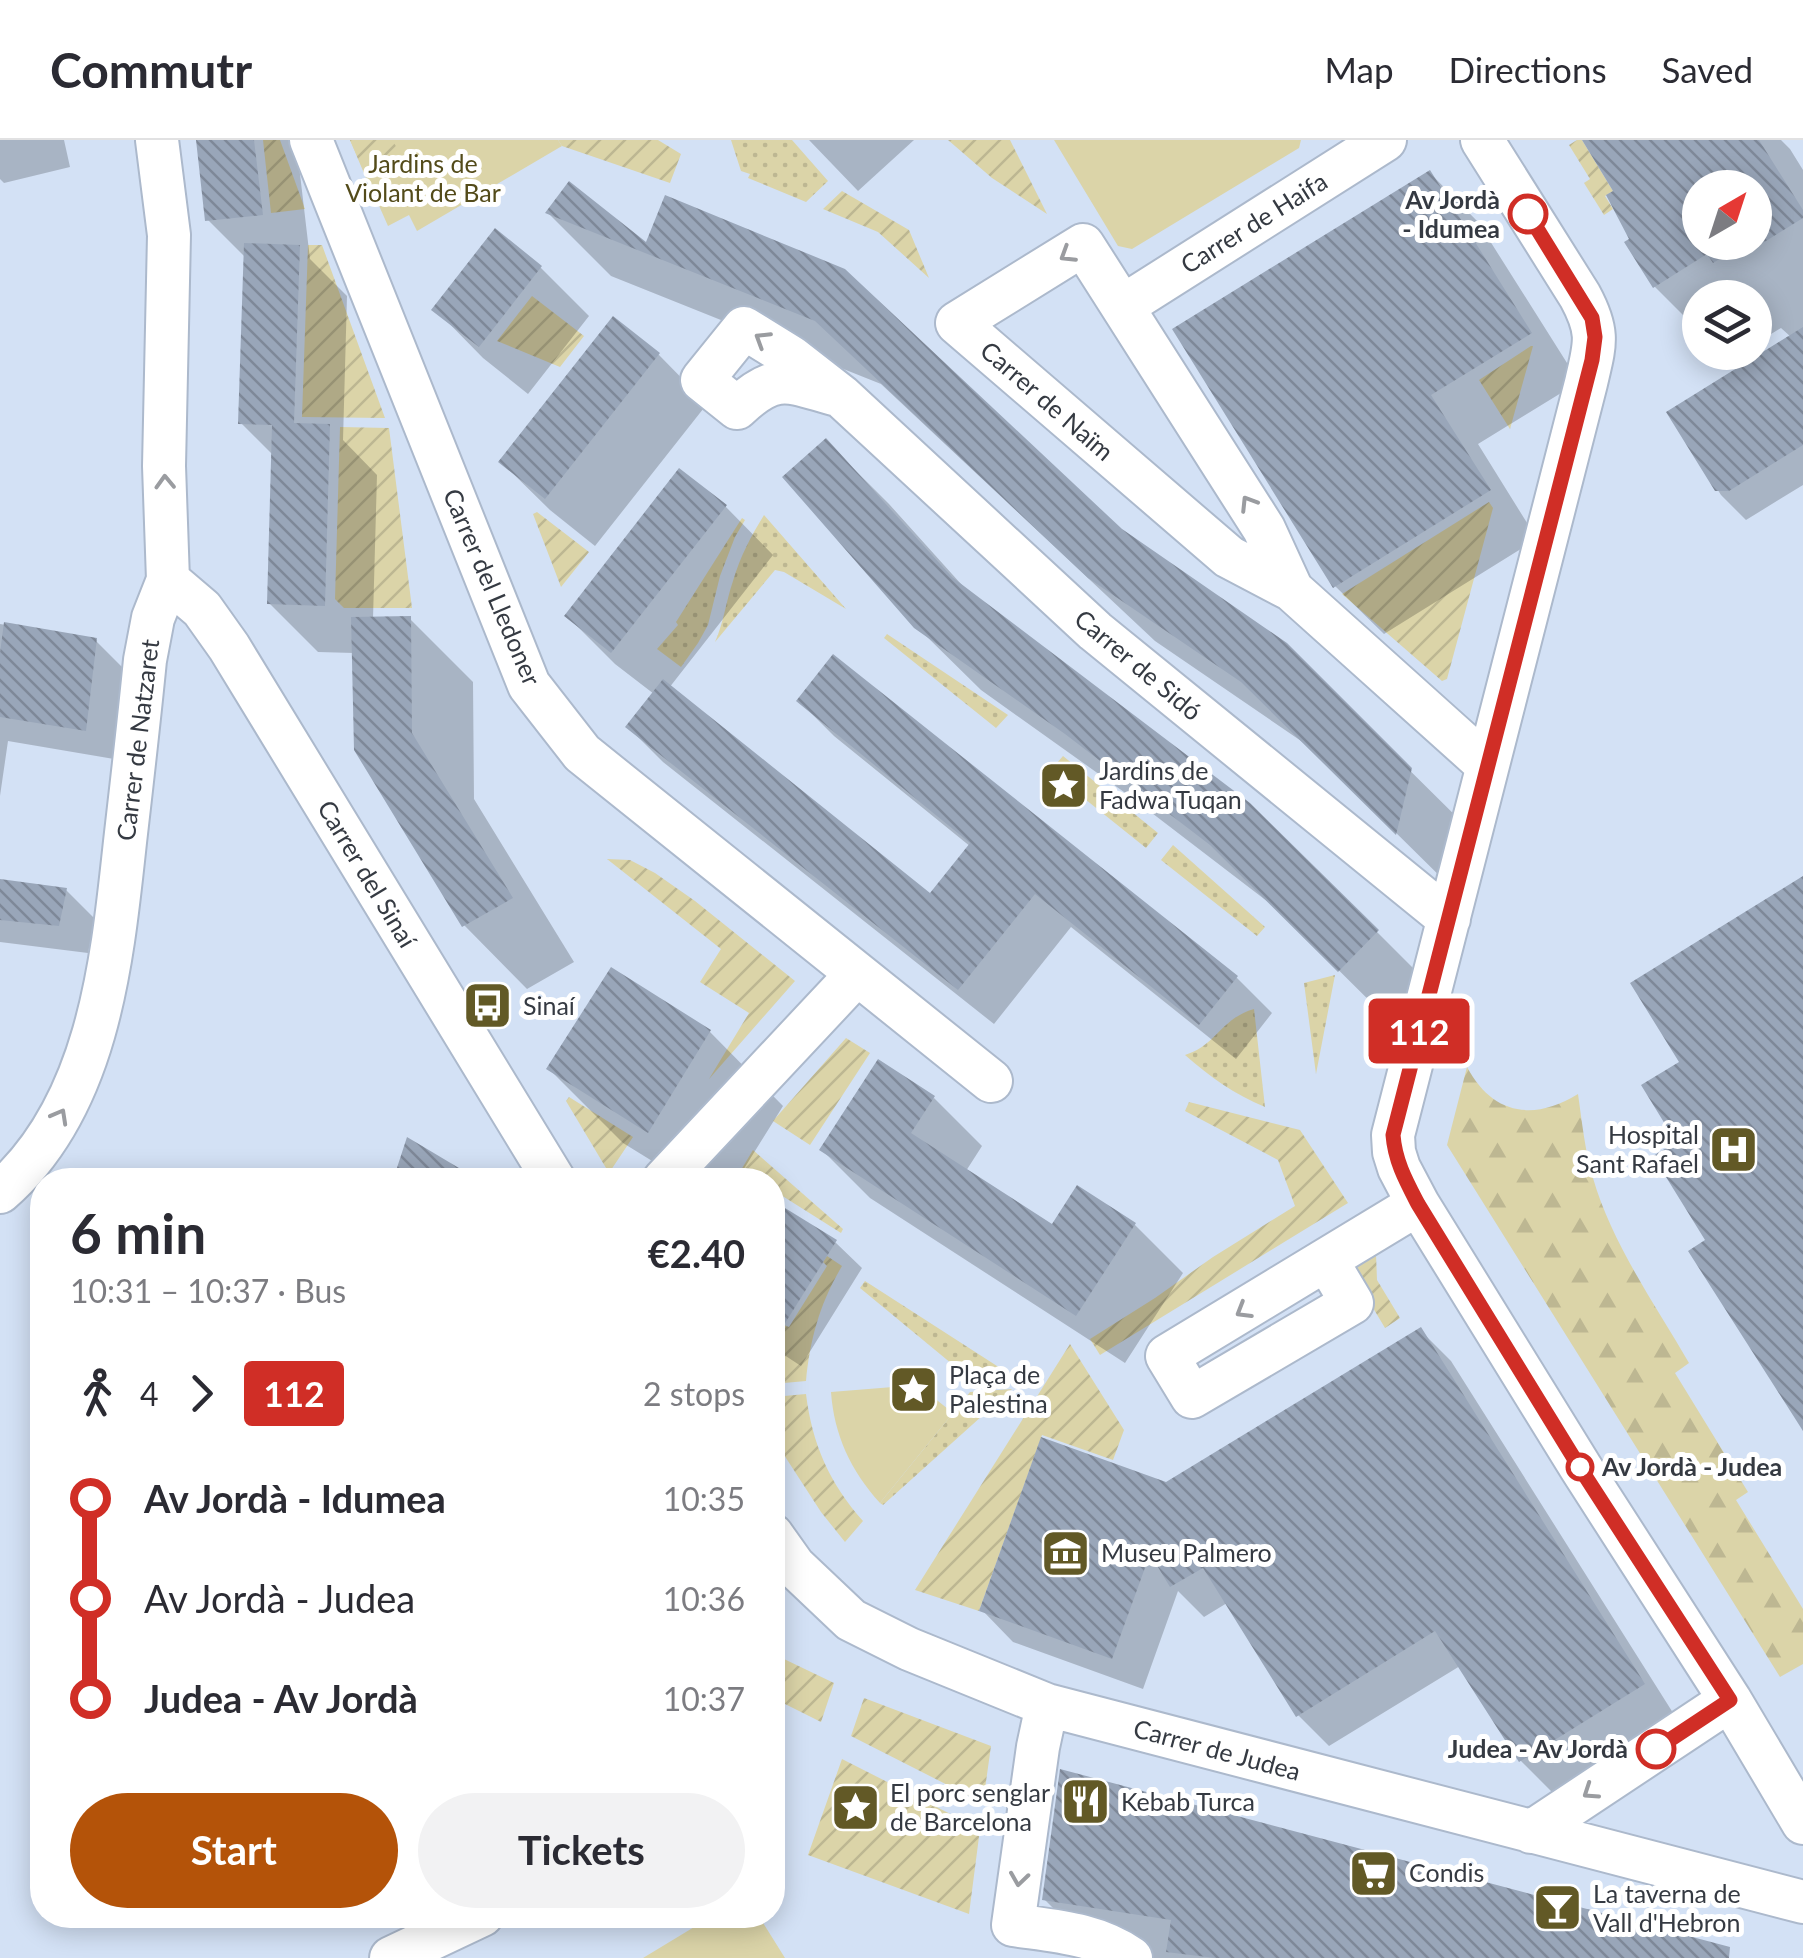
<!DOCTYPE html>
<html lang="en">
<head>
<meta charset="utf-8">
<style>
	body { margin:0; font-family:Lato,sans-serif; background:#f2f2f3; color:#2b2b33; height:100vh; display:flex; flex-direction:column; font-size:38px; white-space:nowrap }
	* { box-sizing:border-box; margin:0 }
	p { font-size:32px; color:#7c7c81 }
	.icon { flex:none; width:55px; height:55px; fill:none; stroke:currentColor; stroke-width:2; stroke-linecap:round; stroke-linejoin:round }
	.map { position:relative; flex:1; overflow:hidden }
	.panel { position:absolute; left:30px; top:1028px; width:755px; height:760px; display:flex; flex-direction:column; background:#fff; border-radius:40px; box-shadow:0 5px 25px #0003 }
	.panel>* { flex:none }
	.badge { padding:0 20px; border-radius:8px; font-size:35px; line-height:65px }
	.needle { width:65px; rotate:39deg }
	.tools { position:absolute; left:1682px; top:30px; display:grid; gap:20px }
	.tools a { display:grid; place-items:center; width:90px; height:90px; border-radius:50%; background:#fff; box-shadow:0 5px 25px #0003; font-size:50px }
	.map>.badge { position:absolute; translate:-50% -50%; box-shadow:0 0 0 5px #fff }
	.legs { display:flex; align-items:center; gap:15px; height:110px; padding:0 40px; font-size:32px }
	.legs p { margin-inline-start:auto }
	.summary { display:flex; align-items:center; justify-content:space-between; height:170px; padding:0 40px }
	h1 { font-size:55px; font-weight:700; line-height:75px }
	.cta { display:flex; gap:20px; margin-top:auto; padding:20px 40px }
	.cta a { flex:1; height:115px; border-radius:60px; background:#b45309; color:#fff; font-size:40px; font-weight:700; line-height:115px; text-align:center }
	.cta a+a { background:#f2f2f3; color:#2b2b33 }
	ul { padding:0 40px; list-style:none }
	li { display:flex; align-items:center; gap:35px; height:100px; font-size:38px }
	li i { display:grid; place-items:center; width:15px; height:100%; margin:0 12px; background:currentColor }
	li i::after { content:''; width:25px; height:25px; margin:-12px; border:8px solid; border-radius:50%; background:#fff }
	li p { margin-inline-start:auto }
	li:first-child i { background:linear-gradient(#0000 50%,currentColor 0) }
	li:last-child i { background:linear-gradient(currentColor 50%,#0000 0) }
	header { display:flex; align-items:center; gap:60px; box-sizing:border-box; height:140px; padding:0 50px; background:#fff; border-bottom:2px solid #e1e1e2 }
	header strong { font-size:48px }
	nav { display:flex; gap:55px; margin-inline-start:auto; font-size:35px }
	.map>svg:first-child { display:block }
	.grass { fill:url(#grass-dots) }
	.forest { fill:url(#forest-firs) }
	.park { fill:#dbd4a8 }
	.garden { fill:url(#garden-furrows) }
	.shadow { fill:#0003; fill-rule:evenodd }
	.building { fill:url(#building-back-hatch) }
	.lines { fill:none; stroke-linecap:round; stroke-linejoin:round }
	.minor-casing { stroke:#acb9cc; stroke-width:46 }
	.minor { stroke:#fff; stroke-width:42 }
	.oneway { stroke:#9a9ca0 }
	.line-1-casing { stroke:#fff; stroke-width:22 }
	.line-1 { stroke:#d02e26; stroke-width:15 }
	.stop-1-dot { fill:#fff; stroke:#d02e26; stroke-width:5 }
	.labels { text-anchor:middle; stroke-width:10; stroke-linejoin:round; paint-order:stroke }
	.park-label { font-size:25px; fill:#534b1a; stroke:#fff }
	.stop-label { font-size:25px; font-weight:bold; fill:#353a42; stroke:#fff; text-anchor:end }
	.street-label { font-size:25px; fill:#353a42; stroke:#fff }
	.poi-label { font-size:25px; fill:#353a42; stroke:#fff; text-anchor:start }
</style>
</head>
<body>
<header>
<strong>Commutr</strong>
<nav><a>Map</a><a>Directions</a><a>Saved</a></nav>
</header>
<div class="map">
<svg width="1803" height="1818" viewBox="0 0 1803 1818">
	<defs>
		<pattern id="grass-dots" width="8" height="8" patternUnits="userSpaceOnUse" patternTransform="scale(2.5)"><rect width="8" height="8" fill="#dbd4a8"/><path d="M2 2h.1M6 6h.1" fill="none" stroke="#bdb792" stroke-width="1.8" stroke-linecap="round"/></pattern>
		<pattern id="forest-firs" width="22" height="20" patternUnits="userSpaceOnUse" patternTransform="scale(2.5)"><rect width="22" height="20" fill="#dbd4a8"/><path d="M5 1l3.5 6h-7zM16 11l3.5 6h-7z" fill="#bdb792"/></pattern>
		<pattern id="garden-furrows" width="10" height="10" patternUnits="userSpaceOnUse" patternTransform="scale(2.5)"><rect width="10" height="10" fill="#dbd4a8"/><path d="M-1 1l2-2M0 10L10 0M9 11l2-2" fill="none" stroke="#bdb792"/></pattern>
		<pattern id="building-back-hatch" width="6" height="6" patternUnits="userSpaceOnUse" patternTransform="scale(2.5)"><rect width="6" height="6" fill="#99a6b9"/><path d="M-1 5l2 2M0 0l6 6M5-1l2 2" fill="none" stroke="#7e8898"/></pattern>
	</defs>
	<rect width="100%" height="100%" fill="#d3e1f5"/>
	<path class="grass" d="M 731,0 L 792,0 L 828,41 L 806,62 L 748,38 L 750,34 L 741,31 Z
		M 764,375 L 846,469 L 784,432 L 775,430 L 715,502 C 724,482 726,461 733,441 C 740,417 751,396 764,375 Z
		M 742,378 L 745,380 L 735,397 L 720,436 L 708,485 L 698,503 L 681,527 L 657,509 L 678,485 L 676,482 Z
		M 887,494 L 1008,575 L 996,588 L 884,498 Z
		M 1063,616 L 1158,693 L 1146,708 L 1050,631 Z
		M 1173,705 L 1265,787 L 1257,796 L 1161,720 Z
		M 1335,835 L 1316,934 L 1304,843 Z
		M 1254,869 L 1265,967 C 1234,954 1210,937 1185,915 C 1217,905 1220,879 1254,869 Z
		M 865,1141 L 1011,1235 L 969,1238 L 860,1148 Z
		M 1012,1249 L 883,1365 L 880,1363 L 970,1252 Z"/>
	<path class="forest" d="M 1467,927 C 1492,974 1533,982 1578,954 C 1582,982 1585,1011 1593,1038 C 1612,1104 1655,1164 1689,1223 L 1675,1233 L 1748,1352 L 1736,1360 L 1803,1469 L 1803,1524 L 1780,1537 L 1447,1005 Z"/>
	<path class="park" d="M 350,0 L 558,0 L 562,6 L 417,91 L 409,75 L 388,86 Z
		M 1054,0 L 1301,0 L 1299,8 L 1132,109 L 1118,106 Z
		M 918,1245 L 953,1273 L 880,1363 C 851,1331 834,1295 831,1252 Z
		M 714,1775 L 758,1775 L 785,1818 L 643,1818 Z"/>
	<path class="garden" d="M 263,0 L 280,0 L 305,69 L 271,73 Z
		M 350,0 L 392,0 L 408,25 L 393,32 L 390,28 L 366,38 Z
		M 558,0 L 658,0 L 681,14 L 670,43 L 562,6 Z
		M 948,0 L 1010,0 L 1047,74 L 992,38 Z
		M 1577,0 L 1582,0 L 1613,51 L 1605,56 L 1613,69 L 1604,75 L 1584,43 L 1590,39 L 1569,5 Z
		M 842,51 L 909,90 L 929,138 L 878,92 L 823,69 Z
		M 308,105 L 322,105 L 385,278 L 302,277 Z
		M 532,156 L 584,196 L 560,227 L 497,201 Z
		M 1531,206 L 1533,206 L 1510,289 L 1479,240 Z
		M 340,287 L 389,288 L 412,468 L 344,468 L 335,459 Z
		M 1489,362 L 1493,368 L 1447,539 L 1442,541 L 1342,454 Z
		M 537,372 L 589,412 L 561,447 L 533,374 Z
		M 607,719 L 630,720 L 655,733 L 695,761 L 795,841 L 709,939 L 749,873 L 700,842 L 721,809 Z
		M 846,898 L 870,913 L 810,1005 L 773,981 Z
		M 569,957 L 633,997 L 609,1033 L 566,961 Z
		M 1189,962 L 1300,990 L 1348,1063 L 1100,1215 L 1090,1199 L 1155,1158 L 1213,1117 L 1295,1066 L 1278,1020 L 1185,971 Z
		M 753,1010 L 843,1089 L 841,1093 L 773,1050 L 772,1040 L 757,1040 L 741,1030 Z
		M 1376,1114 L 1377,1140 L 1400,1178 L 1385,1188 L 1348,1126 Z
		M 827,1116 L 842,1126 C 820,1163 810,1199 806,1241 L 773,1244 L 773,1204 L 784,1185 L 789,1187 L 827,1126 L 823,1122 Z
		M 1070,1204 L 1124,1290 L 1113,1320 L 1042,1295 L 979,1471 L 915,1450 Z
		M 806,1254 C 812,1304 830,1344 863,1381 L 845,1402 L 821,1372 L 773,1298 L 773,1257 Z
		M 772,1501 L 784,1519 L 834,1543 L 821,1582 L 773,1558 Z
		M 864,1558 L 991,1606 L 983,1663 L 851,1596 Z
		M 842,1619 L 980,1689 L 969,1774 L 808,1715 Z"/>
	<path class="shadow" d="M 0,0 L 64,0 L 70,27 L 4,43 L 0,39 Z
		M 199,0 L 296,0 L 310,119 L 347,156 L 343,300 L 377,335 L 373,479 L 410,479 L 473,542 L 474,659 L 574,822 L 527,849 L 464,785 L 354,513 L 318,512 L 269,463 L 273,315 L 241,283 L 246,118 L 208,80 Z
		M 809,0 L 914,0 L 858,51 Z
		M 1585,0 L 1781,0 L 1790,9 L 1803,30 L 1803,345 L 1746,380 L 1721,355 L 1669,273 L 1791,197 L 1781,188 L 1755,204 L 1755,158 L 1700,158 L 1700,192 L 1655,147 L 1632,100 L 1617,51 ZM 1700,48 L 1755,48 L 1755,102 L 1700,102 Z
		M 1430,33 L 1478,82 L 1579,242 L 1478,304 L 1537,399 L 1384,494 L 1335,446 Z
		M 666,58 L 1121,391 L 1279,501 L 1474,694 L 1459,755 L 1307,605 L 1155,501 L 881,244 L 611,136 L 548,73 L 647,106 Z
		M 496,92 L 541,128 L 589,176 L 528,254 L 483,218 L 435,169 Z
		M 614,180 L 659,215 L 707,264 L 595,406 L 550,370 L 501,322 Z
		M 1720,212 L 1741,212 L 1728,220 Z
		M 826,301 L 889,364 L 970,454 L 1254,669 L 1440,855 L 1403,894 L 1276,768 L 1131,657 L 981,550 L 916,486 Z
		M 725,366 L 773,415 L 669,548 L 931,756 L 971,707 L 834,596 L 799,561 L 834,517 L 1237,838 L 1272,873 L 1236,919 L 1071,787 L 994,884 L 663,622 L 628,587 L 654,554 L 615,524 L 567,476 Z
		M 0,484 L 95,500 L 124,529 L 114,619 L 8,601 L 0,656 Z
		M 0,742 L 66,750 L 95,779 L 88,813 L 0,802 Z
		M 611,830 L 710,892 L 783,966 L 737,1040 L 683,1040 L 623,1003 L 549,929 Z
		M 934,958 L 982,1006 L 966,1031 L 1053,1087 L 1135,1085 L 1183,1133 L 1125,1223 L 870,1058 L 822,1010 Z
		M 772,1063 L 835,1102 L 862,1128 L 801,1226 L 772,1207 Z
		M 1420,1190 L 1451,1221 L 1675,1576 L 1552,1652 L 1521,1621 L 1460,1526 L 1329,1606 L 1298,1575 L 1227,1463 L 1204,1477 L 1178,1451 L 1143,1549 L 1013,1502 L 982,1470 L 1167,1345 Z
		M 1044,1759 L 1718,1818 L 1103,1818 Z"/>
	<path class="building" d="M 196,0 L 254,0 L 263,75 L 205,81 Z
		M 1582,0 L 1759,0 L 1803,70 L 1803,78 L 1761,104 L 1755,97 L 1755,48 L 1700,48 L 1700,102 L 1746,102 L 1713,123 L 1707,114 L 1653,148 L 1624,102 L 1629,99 L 1606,55 L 1613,51 Z
		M 1430,30 L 1532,193 L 1431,255 L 1491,350 L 1333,448 L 1172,189 Z
		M 569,41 L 646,102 L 665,55 L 845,129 L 1122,389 L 1287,503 L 1412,628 L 1396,695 L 1241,542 L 1088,438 L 815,181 L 545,73 Z
		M 495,88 L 542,126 L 479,207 L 431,170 Z
		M 244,103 L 300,105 L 294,283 L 330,284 L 325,466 L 267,464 L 272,285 L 238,284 Z
		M 613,176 L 660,213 L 545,359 L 498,322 Z
		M 1803,187 L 1803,305 L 1729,351 L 1715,351 L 1666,272 Z
		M 826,298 L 952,437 L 1250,663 L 1379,790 L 1338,832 L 1210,705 L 1065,594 L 914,488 L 782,337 Z
		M 679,328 L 727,365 L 611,513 L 564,476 Z
		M 411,476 L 412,593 L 513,758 L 462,787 L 354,610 L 351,477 Z
		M 4,482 L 97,498 L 86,591 L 0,577 L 0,513 Z
		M 833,514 L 1238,836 L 1199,885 L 1035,754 L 958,850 L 625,587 L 663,539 L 930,753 L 970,703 L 796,561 Z
		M 1803,736 L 1803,1291 L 1688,1111 L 1705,1100 L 1653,1016 L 1676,1002 L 1641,945 L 1679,922 L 1630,843 Z
		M 0,739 L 67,748 L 59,786 L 0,780 Z
		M 611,827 L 711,890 L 648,993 L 546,929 Z
		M 878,919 L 935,956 L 911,993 L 1052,1084 L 1077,1045 L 1136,1083 L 1076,1176 L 819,1010 Z
		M 407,997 L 479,1040 L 393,1040 Z
		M 772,1060 L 837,1100 L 772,1204 Z
		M 1421,1187 L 1645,1544 L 1519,1622 L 1435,1491 L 1296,1577 L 1203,1428 L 1170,1447 L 1150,1414 L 1112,1519 L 979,1471 L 1041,1297 L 1166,1342 Z
		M 1060,1629 L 1730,1807 L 1729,1818 L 1215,1818 L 1166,1812 L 1171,1780 L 1042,1760 Z"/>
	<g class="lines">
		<defs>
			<path id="minor" d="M 311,0 L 529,545 L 582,613 L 991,941
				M 1482,0 L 1580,156 C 1600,193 1595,204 1586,243 L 1393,995 L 1394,1012 L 1399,1028 L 1418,1064 L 1581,1328 L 1730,1560 L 1803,1683
				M 1123,166 L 1385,0
				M 841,256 C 791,243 778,229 737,268 L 702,240 L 744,188 L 791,217 L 841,256 L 1095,491 L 1449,779
				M 168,440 L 202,469 L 229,507 L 554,1040
				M 1292,450 L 1264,389 L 1083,105 L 957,183 L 1229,417 L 1292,450 L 1487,625
				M 664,1040 L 857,834
				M 0,1052 C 98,967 112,823 125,702 C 132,641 139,581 145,520 L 153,478 L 168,440 L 164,326 L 169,95 L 157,0
				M 1327,1121 L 1352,1163 L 1192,1257 L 1167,1216 L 1418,1064
				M 772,1395 L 794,1426 L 851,1480 L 909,1509 L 1047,1565 L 1803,1762
				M 1047,1565 L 1038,1607 L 1013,1785 C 1054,1791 1095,1793 1131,1818
				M 1531,1692 L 1730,1560
				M 391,1818 L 482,1775"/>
		</defs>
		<use href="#minor" class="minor-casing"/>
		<use href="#minor" class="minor"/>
	</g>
	<defs><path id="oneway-chevron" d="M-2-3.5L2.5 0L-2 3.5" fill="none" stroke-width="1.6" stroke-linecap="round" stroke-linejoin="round" transform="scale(2.5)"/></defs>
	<g class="oneway">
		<use href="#oneway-chevron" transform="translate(1067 115) rotate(148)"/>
		<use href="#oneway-chevron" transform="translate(762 199) rotate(-148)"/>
		<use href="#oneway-chevron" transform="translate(165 342) rotate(-92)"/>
		<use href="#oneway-chevron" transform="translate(1248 363) rotate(-122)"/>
		<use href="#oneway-chevron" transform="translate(60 976) rotate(-61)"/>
		<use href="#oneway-chevron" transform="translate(1243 1171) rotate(149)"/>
		<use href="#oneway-chevron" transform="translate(1590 1652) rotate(146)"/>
		<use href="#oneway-chevron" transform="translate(1019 1739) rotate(98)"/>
	</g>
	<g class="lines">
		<defs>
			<path id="line-1" d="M 1528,74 L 1592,178 L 1595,197 L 1592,220 L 1393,995 C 1395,1021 1406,1041 1418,1064 L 1580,1328 L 1730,1560 L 1656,1609"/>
		</defs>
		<use href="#line-1" class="line-1-casing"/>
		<use href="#line-1" class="line-1"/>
	</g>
	<defs>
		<symbol id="sight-square" viewBox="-11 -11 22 22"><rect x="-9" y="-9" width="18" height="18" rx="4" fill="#625926" stroke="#fff"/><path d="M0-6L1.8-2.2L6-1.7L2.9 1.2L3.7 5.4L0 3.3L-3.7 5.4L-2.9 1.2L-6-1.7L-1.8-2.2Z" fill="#fff"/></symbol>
		<symbol id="bus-square" viewBox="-11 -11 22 22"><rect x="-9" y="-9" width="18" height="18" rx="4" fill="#625926" stroke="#fff"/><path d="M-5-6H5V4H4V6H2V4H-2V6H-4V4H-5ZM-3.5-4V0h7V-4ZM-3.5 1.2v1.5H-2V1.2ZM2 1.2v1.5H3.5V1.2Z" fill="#fff"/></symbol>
		<symbol id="hospital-square" viewBox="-11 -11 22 22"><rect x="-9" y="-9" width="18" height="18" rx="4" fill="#625926" stroke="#fff"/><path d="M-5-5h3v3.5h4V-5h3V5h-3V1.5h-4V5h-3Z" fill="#fff"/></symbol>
		<symbol id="museum-square" viewBox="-11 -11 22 22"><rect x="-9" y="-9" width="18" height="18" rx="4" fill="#625926" stroke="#fff"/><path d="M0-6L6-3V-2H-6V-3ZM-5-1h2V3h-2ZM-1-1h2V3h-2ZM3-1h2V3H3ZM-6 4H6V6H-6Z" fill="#fff"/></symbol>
		<symbol id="restaurant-square" viewBox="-11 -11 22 22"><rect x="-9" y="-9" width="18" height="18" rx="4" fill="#625926" stroke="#fff"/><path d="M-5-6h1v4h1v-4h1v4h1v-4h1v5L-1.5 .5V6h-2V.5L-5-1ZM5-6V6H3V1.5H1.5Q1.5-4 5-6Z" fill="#fff"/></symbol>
		<symbol id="supermarket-square" viewBox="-11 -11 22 22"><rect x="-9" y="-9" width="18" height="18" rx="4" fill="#625926" stroke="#fff"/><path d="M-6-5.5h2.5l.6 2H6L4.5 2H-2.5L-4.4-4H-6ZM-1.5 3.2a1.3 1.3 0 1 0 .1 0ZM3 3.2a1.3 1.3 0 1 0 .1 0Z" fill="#fff"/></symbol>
		<symbol id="bar-square" viewBox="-11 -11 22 22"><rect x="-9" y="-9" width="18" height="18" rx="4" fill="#625926" stroke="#fff"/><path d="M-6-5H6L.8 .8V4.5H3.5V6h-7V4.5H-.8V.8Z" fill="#fff"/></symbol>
	</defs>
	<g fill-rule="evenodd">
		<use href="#sight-square" x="1036" y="618" width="55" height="55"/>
		<use href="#bus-square" x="460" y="838" width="55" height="55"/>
		<use href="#hospital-square" x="1706" y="982" width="55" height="55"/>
		<use href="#sight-square" x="886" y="1222" width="55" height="55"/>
		<use href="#museum-square" x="1038" y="1386" width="55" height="55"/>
		<use href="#restaurant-square" x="1058" y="1634" width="55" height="55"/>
		<use href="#sight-square" x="828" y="1640" width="55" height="55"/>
		<use href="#supermarket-square" x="1346" y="1706" width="55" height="55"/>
		<use href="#bar-square" x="1530" y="1740" width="55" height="55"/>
	</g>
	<g class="stop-1-dot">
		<circle cx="1528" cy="74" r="18"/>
		<circle cx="1580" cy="1327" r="12"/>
		<circle cx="1656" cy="1609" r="18"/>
	</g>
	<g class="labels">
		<g class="park-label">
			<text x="423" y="33">Jardins de<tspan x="423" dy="29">Violant de Bar</tspan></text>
		</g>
		<g class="stop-label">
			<text x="1500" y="69">Av Jordà<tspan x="1500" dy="29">- Idumea</tspan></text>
			<text x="1602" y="1336" text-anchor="start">Av Jordà - Judea</text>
			<text x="1628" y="1618">Judea - Av Jordà</text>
		</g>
		<g class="street-label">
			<text transform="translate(1254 83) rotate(-32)" y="9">Carrer de Haifa</text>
			<text transform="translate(1047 261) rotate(41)" y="9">Carrer de Naïm</text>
			<text transform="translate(492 447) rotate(67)" y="9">Carrer del Lledoner</text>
			<text transform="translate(1138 525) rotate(40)" y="9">Carrer de Sidó</text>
			<text transform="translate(138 600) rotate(-83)" y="9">Carrer de Natzaret</text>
			<text transform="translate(367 734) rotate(59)" y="9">Carrer del Sinaí</text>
			<text transform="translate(1217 1610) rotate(15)" y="9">Carrer de Judea</text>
		</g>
		<g class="poi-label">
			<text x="1099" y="640">Jardins de<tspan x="1099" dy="29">Fadwa Tuqan</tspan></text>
			<text x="523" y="875">Sinaí</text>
			<text x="1699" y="1004" text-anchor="end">Hospital<tspan x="1699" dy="29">Sant Rafael</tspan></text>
			<text x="949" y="1244">Plaça de<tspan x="949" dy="29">Palestina</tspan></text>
			<text x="1101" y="1422">Museu Palmero</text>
			<text x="890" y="1662">El porc senglar<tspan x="890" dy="29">de Barcelona</tspan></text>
			<text x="1121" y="1671">Kebab Turca</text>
			<text x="1409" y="1742">Condis</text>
			<text x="1593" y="1763">La taverna de<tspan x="1593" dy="29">Vall d'Hebron</tspan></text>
		</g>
	</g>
</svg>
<div class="tools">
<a><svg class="needle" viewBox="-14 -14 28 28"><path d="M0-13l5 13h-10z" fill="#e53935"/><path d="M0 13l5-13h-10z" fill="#7c7c81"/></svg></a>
<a><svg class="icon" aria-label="layers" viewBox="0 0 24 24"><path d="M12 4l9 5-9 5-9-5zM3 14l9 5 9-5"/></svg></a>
</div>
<b class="badge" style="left:1419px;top:891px;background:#d02e26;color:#fff">112</b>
<section class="panel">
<div class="summary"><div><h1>6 min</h1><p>10:31 – 10:37 · Bus</p></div><b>€2.40</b></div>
<div class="legs"><svg class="icon" aria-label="walk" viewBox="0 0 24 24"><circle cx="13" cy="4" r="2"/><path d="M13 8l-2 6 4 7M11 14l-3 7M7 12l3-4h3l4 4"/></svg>4<svg class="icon" aria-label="forward" viewBox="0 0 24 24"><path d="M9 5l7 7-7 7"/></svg><b class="badge" style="background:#d02e26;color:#fff">112</b><p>2 stops</p></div>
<ul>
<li><i style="color:#d02e26"></i><b>Av Jordà - Idumea</b><p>10:35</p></li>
<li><i style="color:#d02e26"></i><span>Av Jordà - Judea</span><p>10:36</p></li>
<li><i style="color:#d02e26"></i><b>Judea - Av Jordà</b><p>10:37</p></li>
</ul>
<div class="cta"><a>Start</a><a>Tickets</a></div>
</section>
</div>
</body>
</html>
